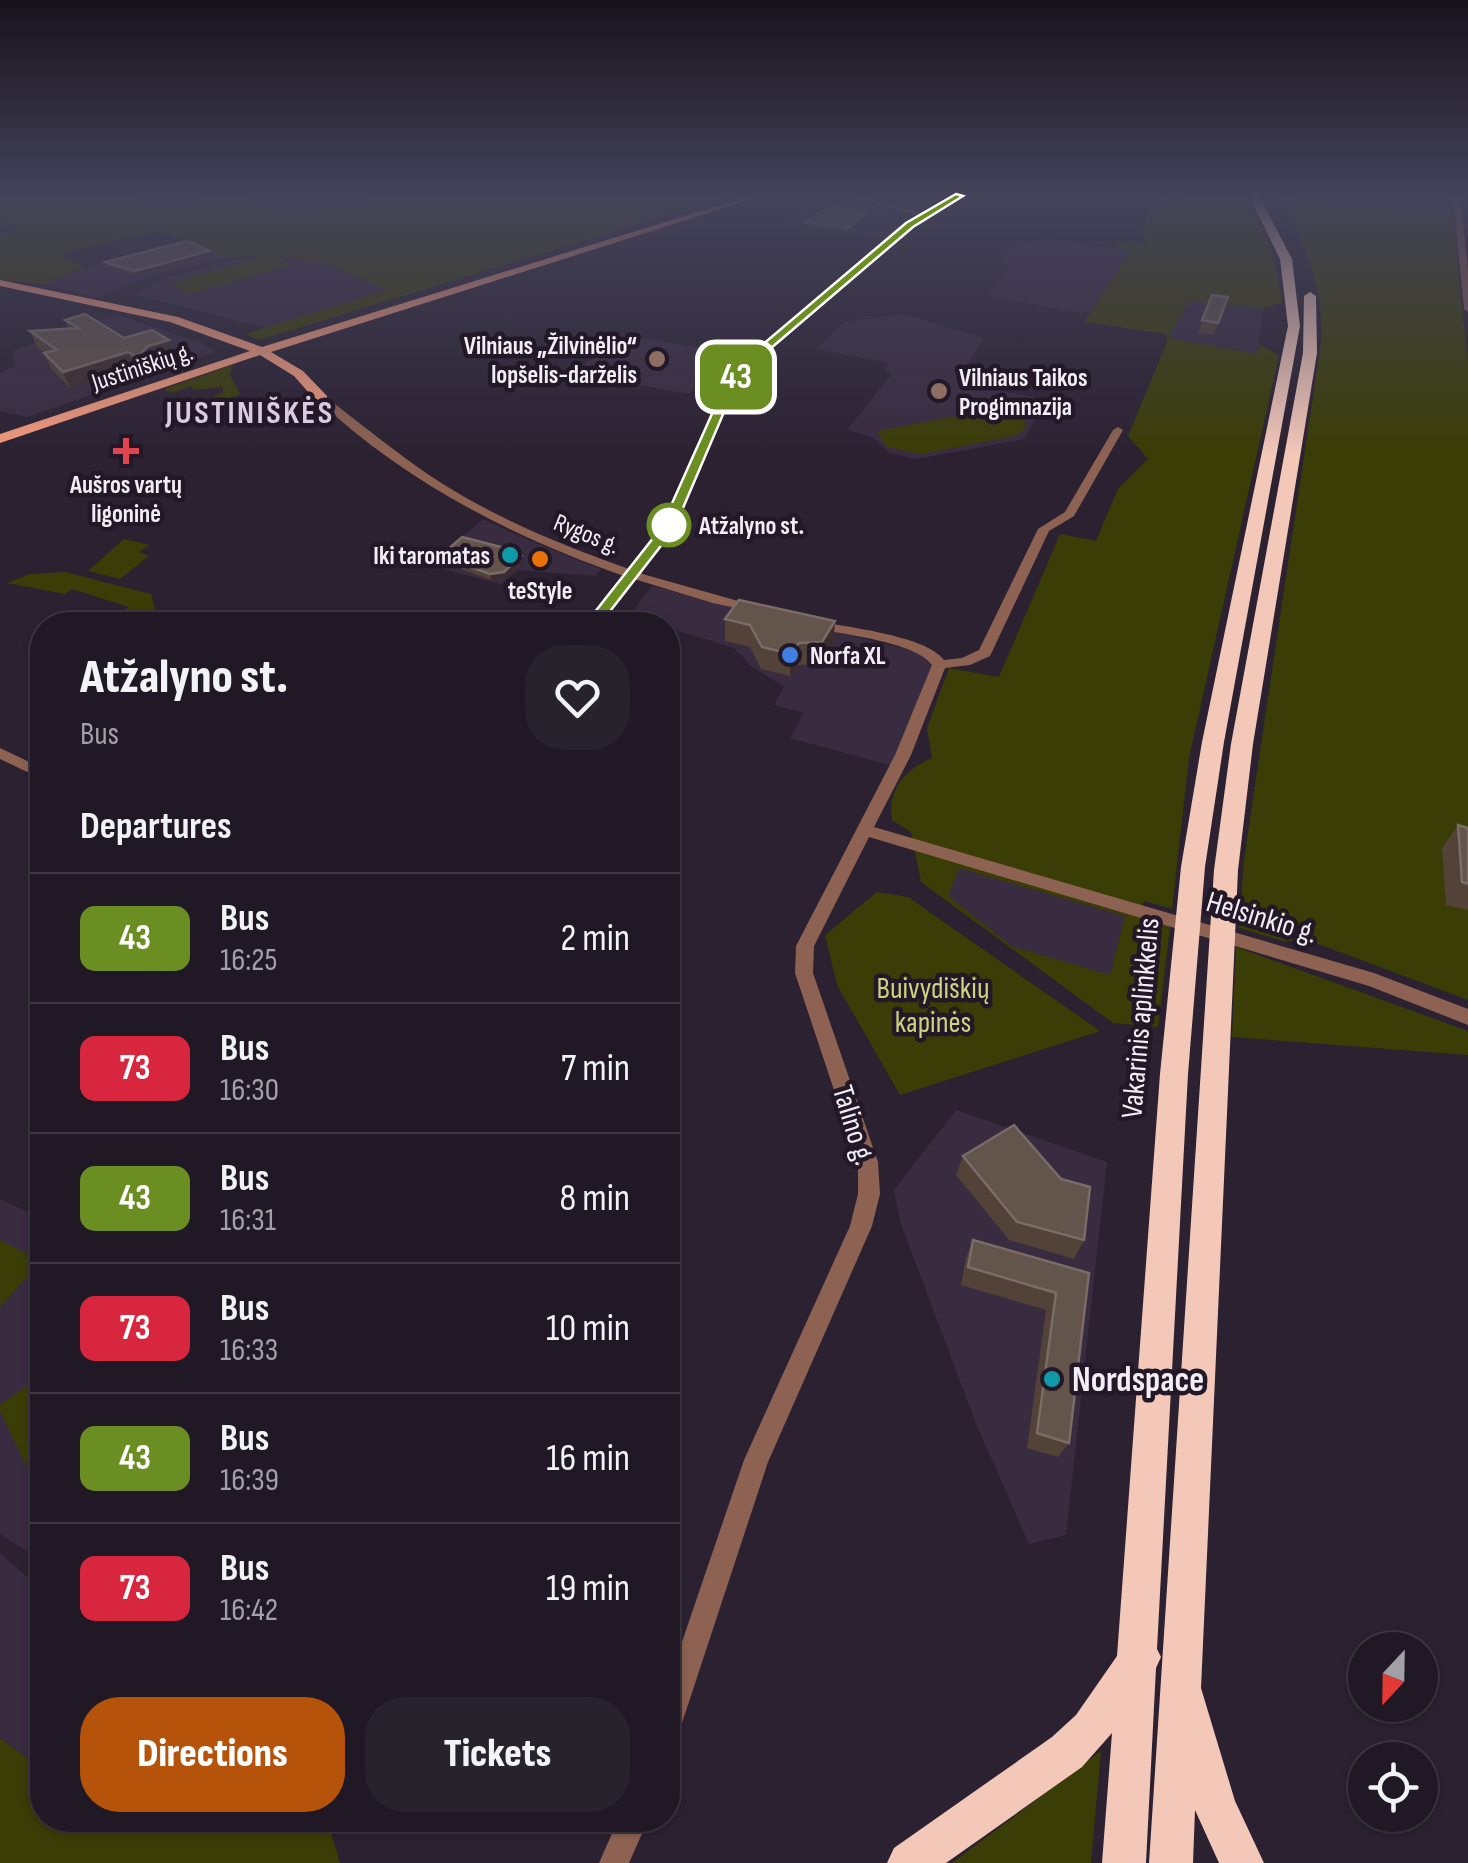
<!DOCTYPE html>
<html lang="en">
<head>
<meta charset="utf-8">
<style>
	body { margin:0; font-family:"Sofia Sans Condensed",sans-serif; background:#28222d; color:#f1f3f6; height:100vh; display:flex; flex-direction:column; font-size:38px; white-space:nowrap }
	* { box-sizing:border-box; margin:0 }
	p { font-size:32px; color:#a2a0a7 }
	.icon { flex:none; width:55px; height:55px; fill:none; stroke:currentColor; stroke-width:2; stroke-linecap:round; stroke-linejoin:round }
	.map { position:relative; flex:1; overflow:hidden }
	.details { position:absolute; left:30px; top:612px; width:650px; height:1220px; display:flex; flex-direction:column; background:#201925; border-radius:40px; box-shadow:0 2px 8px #0004,0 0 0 2px #3d3842 }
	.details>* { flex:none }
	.badge { padding:0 20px; border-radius:15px; font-size:35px; line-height:65px }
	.needle { width:65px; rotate:202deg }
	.controls { position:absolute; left:1348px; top:1632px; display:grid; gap:20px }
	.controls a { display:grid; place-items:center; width:90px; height:90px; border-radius:50%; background:#201925; box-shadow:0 2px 8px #0004,0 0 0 2px #3d3842; font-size:50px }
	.map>.badge { position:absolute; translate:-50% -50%; box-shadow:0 0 0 5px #fff }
	h2 { padding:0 50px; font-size:38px; line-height:90px }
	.round { display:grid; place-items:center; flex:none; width:105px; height:105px; border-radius:40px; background:#28222d }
	.head { display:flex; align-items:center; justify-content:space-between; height:170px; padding:0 50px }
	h1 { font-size:48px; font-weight:800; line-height:75px }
	.button { display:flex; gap:20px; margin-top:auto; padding:20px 50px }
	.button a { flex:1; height:115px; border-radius:40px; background:#b45309; color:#fff; font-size:40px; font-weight:800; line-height:115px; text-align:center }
	.button a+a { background:#28222d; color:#f1f3f6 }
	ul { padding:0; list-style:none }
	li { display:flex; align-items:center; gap:30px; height:130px; padding:0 50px; border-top:2px solid #3d3842 }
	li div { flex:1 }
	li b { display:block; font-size:38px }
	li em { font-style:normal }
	li .badge { min-width:110px; font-weight:700; text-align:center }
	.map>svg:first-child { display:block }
	.built { fill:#392b40 }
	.green { fill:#3a3d05; fill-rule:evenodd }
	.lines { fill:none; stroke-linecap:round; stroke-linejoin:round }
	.minor { fill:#8d6253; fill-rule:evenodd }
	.major { fill:#f69c7d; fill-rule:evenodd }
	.highway { fill:#f4c8b9; fill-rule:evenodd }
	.wall { fill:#524237 }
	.shaded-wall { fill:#3b2d2c }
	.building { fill:#63544c; stroke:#7a6c67; stroke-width:2.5 }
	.line { fill:#6b8e23; stroke:#fff; stroke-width:2.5 }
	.education-dot { fill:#8d6e63; stroke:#221827; stroke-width:4 }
	.health-dot { fill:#e0444e; stroke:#221827; stroke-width:4 }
	.stop-dot { fill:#fff; stroke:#6b8e23; stroke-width:5 }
	.culture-dot { fill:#0f9aa8; stroke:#221827; stroke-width:4 }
	.food-dot { fill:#e8710a; stroke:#221827; stroke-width:4 }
	.shop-dot { fill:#3f7fe0; stroke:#221827; stroke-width:4 }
	.labels { text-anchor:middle; stroke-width:9; stroke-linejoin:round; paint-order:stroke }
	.far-poi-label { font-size:25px; font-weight:bold; fill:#f3edf7; stroke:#221827; text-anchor:end }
	.far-street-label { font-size:25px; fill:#f3edf7; stroke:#221827 }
	.far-stop-label { font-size:25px; font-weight:bold; fill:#f3edf7; stroke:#221827; text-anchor:start }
	.street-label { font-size:30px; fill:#f3edf7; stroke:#221827 }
	.park-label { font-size:30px; fill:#cdd480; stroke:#221827 }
	.far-district-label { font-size:32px; font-weight:bold; letter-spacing:2.5px; fill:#d9cce1; stroke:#221827 }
	.near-poi-label { font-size:35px; font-weight:bold; fill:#f3edf7; stroke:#221827; text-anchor:start }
</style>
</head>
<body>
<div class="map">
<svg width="1468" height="1863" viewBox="0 0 1468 1863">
	<rect width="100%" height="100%" fill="#2b2131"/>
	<path class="built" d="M 817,196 L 843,196 L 914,216 L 887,238 L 786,221 Z
		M 1295,196 L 1449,199 L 1450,215 L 1296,198 Z
		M 1050,239 L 1129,251 L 1091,311 L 1080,313 L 986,296 L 1012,265 L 1000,262 L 1012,243 Z
		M 191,243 L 223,258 L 154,275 L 95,298 L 43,284 L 88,267 Z
		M 270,256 L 329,265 L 389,291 L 269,329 L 136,295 L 162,279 L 228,261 Z
		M 1200,299 L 1263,308 L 1258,354 L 1168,339 L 1189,301 Z
		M 116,314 L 202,343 L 216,352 L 27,417 L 0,411 L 0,373 L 15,365 L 12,351 Z
		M 905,314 L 984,338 L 956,383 L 1044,399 L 1025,439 L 916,459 L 889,453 L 872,437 L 847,430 L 891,375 L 885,369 L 889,363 L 816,349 L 844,322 Z
		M 622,334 L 730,353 L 689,394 L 574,373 Z
		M 483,519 L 531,541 L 601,569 L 595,576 L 518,570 L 501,584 L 430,566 Z
		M 652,586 L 922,653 L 933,665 L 893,766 L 790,738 L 804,713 L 774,705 L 784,687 L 751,666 L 734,648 L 629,616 Z
		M 959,867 L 1126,916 L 1110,976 L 1013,947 L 947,896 Z
		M 956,1110 L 1107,1162 L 1066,1535 L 1029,1544 L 977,1426 L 901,1224 L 894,1190 Z
		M 0,1199 L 42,1219 L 42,1561 L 0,1534 Z
		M 0,1553 L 42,1590 L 42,1770 L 0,1738 Z"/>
	<path class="green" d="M 8,196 L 132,196 L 153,205 L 170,205 L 216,196 L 241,196 L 286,212 L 340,208 L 378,196 L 730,196 L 259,340 L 245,334 L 387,290 L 329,265 L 279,256 L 292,265 L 186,295 L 172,283 L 262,256 L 223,258 L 167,232 L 139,234 L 65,252 L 63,255 L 85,268 L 43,284 L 0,280 L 0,234 L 19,229 L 0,221 L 0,198 Z
		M 1188,196 L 1245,196 L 1271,247 L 1283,303 L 1263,308 L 1189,301 L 1168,338 L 1257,354 L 1260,345 L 1279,355 L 1189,758 L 1172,909 L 1144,901 L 1139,917 L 1170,927 L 1158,1027 L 1113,1023 L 921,882 L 911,832 L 892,820 C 887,789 906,769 932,758 L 927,728 L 949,668 L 999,677 L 1060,534 L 1096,541 L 1118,489 L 1148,459 L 1128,436 L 1167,342 L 1166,334 L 1084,322 L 1130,251 L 1116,247 L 1119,241 L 1148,245 L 1142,229 L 1158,197 L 1185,200 ZM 959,868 L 1125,916 L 1110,975 L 1013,947 L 948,896 Z
		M 1277,196 L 1449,215 L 1448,199 L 1417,196 L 1450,196 L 1468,362 L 1468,1000 L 1313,942 L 1283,941 L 1239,928 L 1244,859 L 1322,336 C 1321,281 1305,242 1277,196 Z
		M 232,365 L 230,374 L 218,380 L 230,375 L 240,394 L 210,406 L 208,399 L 223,392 L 223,387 L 193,390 L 192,386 L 171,393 L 164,389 Z
		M 998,408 L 1024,420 L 1026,429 L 1014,436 L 921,454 L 887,447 L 877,431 Z
		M 124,539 L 150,545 L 139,552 L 149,556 L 120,579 L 88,571 Z
		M 65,572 L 151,594 L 155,609 L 148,625 L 105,625 L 129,607 L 72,589 L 65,594 L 7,583 L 30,574 Z
		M 877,892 L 908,897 L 1100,1031 L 900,1095 L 837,985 L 825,935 Z
		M 1236,947 L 1468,1031 L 1468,1055 L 1232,1037 Z
		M 0,1240 L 41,1261 L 0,1307 Z
		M 42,1375 L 42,1498 L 0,1411 L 0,1405 Z
		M 0,1738 L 42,1770 L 42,1820 L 327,1820 L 340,1863 L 0,1863 Z
		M 1101,1751 L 1091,1863 L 952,1863 Z"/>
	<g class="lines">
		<path class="minor" d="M 847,196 L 857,196 L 925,213 L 954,196 L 963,196 L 913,227 L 750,366 L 729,398 L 673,529 L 639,573 L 763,608 L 763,614 L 713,603 L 634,579 L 599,625 L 585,625 L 624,576 C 512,537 403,481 317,399 L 326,397 C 361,424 395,452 432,477 C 493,517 560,545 629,569 L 661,528 L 719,398 L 743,362 L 919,216 Z
			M 1453,196 L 1460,196 L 1468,270 L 1468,312 L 1464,309 Z
			M 1118,427 L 1123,430 L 1074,516 L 1049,531 L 990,656 L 970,665 L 945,668 L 911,755 L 874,827 L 1374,973 L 1468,1009 L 1468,1025 L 1369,986 L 869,837 L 814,946 L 813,973 L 878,1162 L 880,1194 L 872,1226 L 768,1462 L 682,1723 L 678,1733 L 668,1737 L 668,1683 L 744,1460 L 850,1226 L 858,1194 L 858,1162 L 795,973 L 796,946 L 895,755 L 932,665 C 916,642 841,634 812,628 L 805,624 L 812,620 C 843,627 926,635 944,660 L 962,658 L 979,650 L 1038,529 L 1065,512 L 1113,430 Z
			M 0,748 L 42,768 L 42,779 L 0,759 Z
			M 618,1820 L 648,1820 L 629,1863 L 599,1863 Z"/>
		<path class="major" d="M 0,196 L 6,196 L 0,199 Z
			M 749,196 L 762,196 L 271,352 L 303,371 L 327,396 L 327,402 L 317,402 L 294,376 L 260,355 L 0,443 L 0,434 L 250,351 L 170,322 L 0,286 L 0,280 L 178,317 L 262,347 Z"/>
		<path class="highway" d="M 1249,196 L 1259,196 L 1292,259 L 1300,326 L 1224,742 L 1205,867 L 1188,1074 L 1157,1649 L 1161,1657 L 1156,1668 L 1146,1863 L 1102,1863 L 1112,1733 L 1082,1767 L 946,1863 L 887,1863 L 894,1848 L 1052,1737 L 1076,1715 L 1117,1656 L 1160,1074 L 1181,867 L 1202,742 L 1288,326 L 1280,259 Z
			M 1310,292 L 1316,296 L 1317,353 L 1253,744 L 1238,870 L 1201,1688 L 1235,1801 L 1264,1863 L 1219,1863 L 1195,1810 L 1193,1863 L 1149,1863 L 1214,870 L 1231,744 L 1303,353 L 1304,296 Z"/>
	</g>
	<path class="wall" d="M 866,212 L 866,216 L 849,232 L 805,226 L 806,222 Z
		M 210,256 L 137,275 L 107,266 L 105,262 Z
		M 1228,297 L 1214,335 L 1198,333 L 1202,320 Z
		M 65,320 L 124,338 L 169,340 L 174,355 L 154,361 L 143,373 L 135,368 L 70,388 L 51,369 L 44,353 L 46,353 L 37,347 L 30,331 L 69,329 Z
		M 514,555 L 522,562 L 505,577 L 491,580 L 441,562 L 440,556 Z
		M 725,619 L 835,621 L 833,643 L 820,664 L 798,665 L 790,676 L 761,669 L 750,647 L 725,641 Z
		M 1458,825 L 1468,828 L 1468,910 L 1446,905 L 1442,848 Z
		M 963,1156 L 1084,1240 L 1074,1259 L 1009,1240 L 956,1175 Z
		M 973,1240 L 1089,1273 L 1069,1443 L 1058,1457 L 1027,1448 L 1046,1310 L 961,1285 L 966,1258 Z"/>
	<path class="shaded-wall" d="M 866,212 L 866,216 L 849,232 L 849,228 Z
		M 209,251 L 210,256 L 137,275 L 135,271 Z
		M 169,340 L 174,355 L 154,361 L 143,373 L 137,357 L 148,346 Z
		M 128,352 L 135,368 L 70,388 L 63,372 Z
		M 521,556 L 522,562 L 505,577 L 491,580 L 490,574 Z
		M 835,621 L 833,643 L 820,664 L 822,642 Z
		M 799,643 L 798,665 L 790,676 L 791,654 Z"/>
	<path class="building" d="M 828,207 L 866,212 L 849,228 L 806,222 Z
		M 187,241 L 209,251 L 135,271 L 105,262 Z
		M 1212,295 L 1228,297 L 1218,323 L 1202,320 Z
		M 85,314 L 124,338 L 152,330 L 169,340 L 148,346 L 137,357 L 128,352 L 63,372 L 44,353 L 57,350 L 30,331 L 79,328 L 65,320 Z
		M 462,537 L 513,550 L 509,553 L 521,556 L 504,572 L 490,574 L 440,556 Z
		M 739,600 L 835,621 L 822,642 L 799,643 L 791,654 L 762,647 L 750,625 L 725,619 Z
		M 1458,825 L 1468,828 L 1468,884 L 1462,882 Z
		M 1014,1125 L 1061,1179 L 1090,1187 L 1084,1240 L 1017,1222 L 963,1156 Z
		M 973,1240 L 1089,1273 L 1069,1443 L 1037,1433 L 1056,1293 L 968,1267 Z"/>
	<linearGradient id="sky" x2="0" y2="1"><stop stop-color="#18121b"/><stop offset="0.43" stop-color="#44435a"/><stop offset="1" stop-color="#44435a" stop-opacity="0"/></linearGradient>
	<rect width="1468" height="456" fill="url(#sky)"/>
	<path class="line" d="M 956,194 L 963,196 L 913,227 L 750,366 L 730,398 L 674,529 L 597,628 L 587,628 L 587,622 L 661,528 L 719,398 L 742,362 L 906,223 Z"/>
	<g class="education-dot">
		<circle cx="657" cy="359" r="10"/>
		<circle cx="939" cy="391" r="10"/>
	</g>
	<path class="health-dot" d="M121 436h10v10h10v10h-10v10h-10v-10h-10v-10h10z"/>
	<circle class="stop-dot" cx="669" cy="525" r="20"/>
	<g class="culture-dot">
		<circle cx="510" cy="555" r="10"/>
		<circle cx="1052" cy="1379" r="10"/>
	</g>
	<circle class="food-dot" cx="540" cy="559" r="10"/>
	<circle class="shop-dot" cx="790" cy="655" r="10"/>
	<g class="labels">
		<g class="far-poi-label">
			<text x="637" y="354">Vilniaus „Žilvinėlio“<tspan x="637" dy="29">lopšelis-darželis</tspan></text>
			<text x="959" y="386" text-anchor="start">Vilniaus Taikos<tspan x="959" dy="29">Progimnazija</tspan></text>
			<text x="126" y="493" text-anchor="middle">Aušros vartų<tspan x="126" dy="29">ligoninė</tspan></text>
			<text x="490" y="564">Iki taromatas</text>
			<text x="540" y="599" text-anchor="middle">teStyle</text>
			<text x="810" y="664" text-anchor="start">Norfa XL</text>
		</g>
		<g class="far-street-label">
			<text transform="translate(142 366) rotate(-18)" y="9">Justiniškių g.</text>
			<text transform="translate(587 533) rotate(22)" y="9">Rygos g.</text>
		</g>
		<g class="far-stop-label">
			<text x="699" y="534">Atžalyno st.</text>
		</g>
		<g class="street-label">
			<text transform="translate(1262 917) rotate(17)" y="10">Helsinkio g.</text>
			<text transform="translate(1140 1018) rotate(-85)" y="10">Vakarinis aplinkkelis</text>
			<text transform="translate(854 1125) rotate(73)" y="10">Talino g.</text>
		</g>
		<g class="park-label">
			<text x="933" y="998">Buivydiškių<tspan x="933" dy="34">kapinės</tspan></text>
		</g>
		<g class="far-district-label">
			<text x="250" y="423">JUSTINIŠKĖS</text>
		</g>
		<g class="near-poi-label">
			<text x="1072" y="1391">Nordspace</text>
		</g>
	</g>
</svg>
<div class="controls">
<a><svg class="needle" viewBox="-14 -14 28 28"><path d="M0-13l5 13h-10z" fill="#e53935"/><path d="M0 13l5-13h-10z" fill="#a2a0a7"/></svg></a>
<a><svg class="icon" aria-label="locate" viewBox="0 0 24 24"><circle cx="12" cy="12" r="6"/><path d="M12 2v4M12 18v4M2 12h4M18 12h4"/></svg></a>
</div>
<b class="badge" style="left:736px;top:377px;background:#6b8e23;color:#fff">43</b>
<section class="details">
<div class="head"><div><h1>Atžalyno st.</h1><p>Bus</p></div><a class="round"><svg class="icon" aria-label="heart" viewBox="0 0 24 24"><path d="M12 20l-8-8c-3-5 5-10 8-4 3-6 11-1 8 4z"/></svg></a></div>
<h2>Departures</h2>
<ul>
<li><span class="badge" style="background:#6b8e23;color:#fff">43</span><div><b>Bus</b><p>16:25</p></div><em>2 min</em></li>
<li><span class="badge" style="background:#d7263d;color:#fff">73</span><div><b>Bus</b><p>16:30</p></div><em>7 min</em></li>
<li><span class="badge" style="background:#6b8e23;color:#fff">43</span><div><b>Bus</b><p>16:31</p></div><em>8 min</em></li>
<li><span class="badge" style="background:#d7263d;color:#fff">73</span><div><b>Bus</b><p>16:33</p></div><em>10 min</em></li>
<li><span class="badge" style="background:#6b8e23;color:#fff">43</span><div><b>Bus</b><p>16:39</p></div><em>16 min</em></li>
<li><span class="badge" style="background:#d7263d;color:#fff">73</span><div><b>Bus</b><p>16:42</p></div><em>19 min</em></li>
</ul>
<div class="button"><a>Directions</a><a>Tickets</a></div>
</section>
</div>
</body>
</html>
